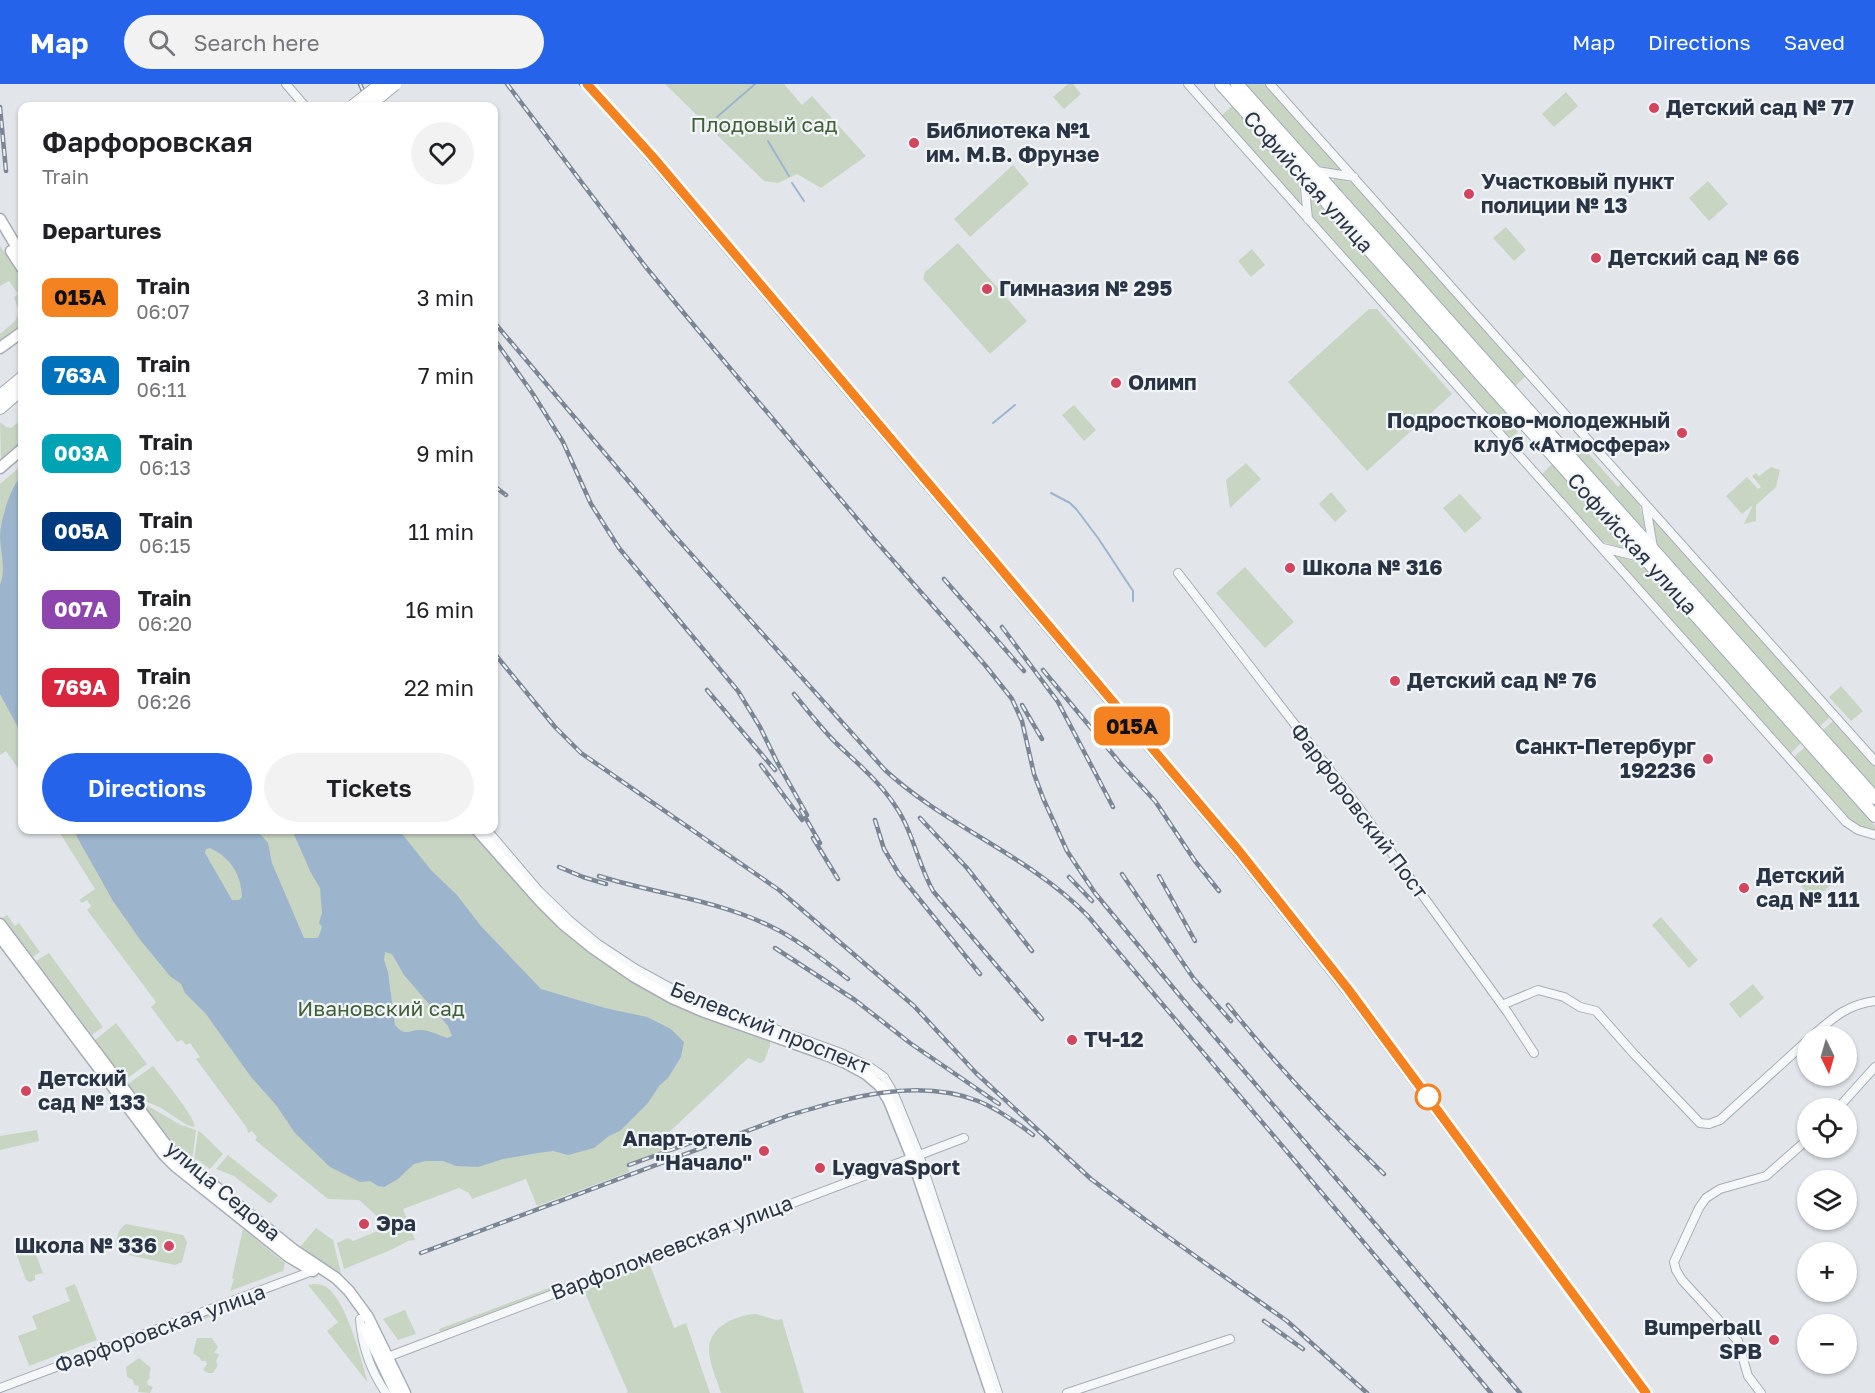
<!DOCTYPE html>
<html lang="en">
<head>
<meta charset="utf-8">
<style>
	body { margin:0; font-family:"Golos Text",sans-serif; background:#f2f2f2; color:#202124; height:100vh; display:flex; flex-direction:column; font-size:22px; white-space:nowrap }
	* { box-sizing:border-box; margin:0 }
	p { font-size:20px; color:#757577 }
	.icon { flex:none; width:33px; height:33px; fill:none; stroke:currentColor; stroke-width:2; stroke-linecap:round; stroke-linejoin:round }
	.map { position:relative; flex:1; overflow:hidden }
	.side { position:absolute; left:18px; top:18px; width:480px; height:732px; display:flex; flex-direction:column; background:#fff; border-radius:12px; box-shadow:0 2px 4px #0004 }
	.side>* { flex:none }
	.badge { padding:0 12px; border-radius:9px; font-size:21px; line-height:39px }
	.needle { width:39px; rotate:175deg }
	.tools { position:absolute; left:1797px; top:942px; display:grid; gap:12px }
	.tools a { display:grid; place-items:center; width:60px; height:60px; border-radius:50%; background:#fff; box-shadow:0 2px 4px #0004; font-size:30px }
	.map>.badge { position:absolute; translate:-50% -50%; box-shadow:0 0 0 3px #fff }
	h2 { padding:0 24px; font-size:22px; line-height:54px }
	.round { display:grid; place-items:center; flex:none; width:63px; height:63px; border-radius:32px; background:#f2f2f2 }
	.headline { display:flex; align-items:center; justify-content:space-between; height:102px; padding:0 24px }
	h1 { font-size:28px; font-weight:600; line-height:45px }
	.action { display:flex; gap:12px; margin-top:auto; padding:12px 24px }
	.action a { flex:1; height:69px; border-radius:36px; background:#2563eb; color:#fff; font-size:24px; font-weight:600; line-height:69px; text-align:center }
	.action a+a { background:#f2f2f2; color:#202124 }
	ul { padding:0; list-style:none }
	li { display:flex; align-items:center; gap:18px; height:78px; padding:0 24px }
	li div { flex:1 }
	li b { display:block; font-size:22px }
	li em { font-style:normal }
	li .badge { min-width:66px; font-weight:700; text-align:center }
	header { display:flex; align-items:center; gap:36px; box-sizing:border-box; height:84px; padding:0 30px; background:#2563eb; color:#fff }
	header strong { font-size:28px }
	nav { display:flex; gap:33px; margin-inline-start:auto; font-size:21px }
	.search { width:420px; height:54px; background:#f2f2f2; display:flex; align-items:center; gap:15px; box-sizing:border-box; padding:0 21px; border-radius:33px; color:#757577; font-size:22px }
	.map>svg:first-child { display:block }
	.green { fill:#c8d5c3 }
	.water { fill:#9cb5cc; fill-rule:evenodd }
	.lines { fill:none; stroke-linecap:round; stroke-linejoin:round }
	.stream { stroke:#9cb5cc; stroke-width:2 }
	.street-casing { stroke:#a7adb6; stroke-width:10 }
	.secondary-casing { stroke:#a7adb6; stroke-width:13 }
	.primary-casing { stroke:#a1abb7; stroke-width:14 }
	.street { stroke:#f5f7f9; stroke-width:8 }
	.secondary { stroke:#fff; stroke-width:10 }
	.primary { stroke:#fff; stroke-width:12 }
	.rail-casing { stroke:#7b8695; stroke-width:4.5 }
	.rail { stroke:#f2f5f8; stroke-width:2; stroke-dasharray:7; stroke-linecap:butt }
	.primary-bridge-casing { stroke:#a1abb7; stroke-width:14; stroke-linecap:butt }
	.primary-bridge { stroke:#fff; stroke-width:12 }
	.line-casing { stroke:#fff; stroke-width:14 }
	.line { stroke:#f58220; stroke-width:9 }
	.poi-dot { fill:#d3445f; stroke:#f2f5f8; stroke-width:2 }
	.stop-dot { fill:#fff; stroke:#f58220; stroke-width:3 }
	.labels { text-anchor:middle; stroke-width:4.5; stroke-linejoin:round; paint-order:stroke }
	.poi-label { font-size:21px; font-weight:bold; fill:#293444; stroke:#f2f5f8; text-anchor:start }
	.park-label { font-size:21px; fill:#406036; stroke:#f2f5f8 }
	.street-label { font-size:21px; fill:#293444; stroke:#f2f5f8 }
</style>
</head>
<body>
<header>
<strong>Map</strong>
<div class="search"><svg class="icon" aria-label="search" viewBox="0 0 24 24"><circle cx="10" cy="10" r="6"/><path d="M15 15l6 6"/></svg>Search here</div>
<nav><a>Map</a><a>Directions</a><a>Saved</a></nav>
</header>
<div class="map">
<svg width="1875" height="1309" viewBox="0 0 1875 1309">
	<rect width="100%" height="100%" fill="#e2e6eb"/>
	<path class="green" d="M 665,0 L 784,0 L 802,21 L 812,12 L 866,72 L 821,104 L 797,90 L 778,99 L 764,97 Z
		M 1068,0 L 1073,0 L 1081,10 L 1064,25 L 1053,13 Z
		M 1245,0 L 1265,0 L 1339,83 L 1339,86 L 1329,85 L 1316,80 Z
		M 1566,8 L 1578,22 L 1554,43 L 1542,30 Z
		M 1232,22 L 1299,97 L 1301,121 L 1221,32 Z
		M 1013,81 L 1029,100 L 970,153 L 954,135 Z
		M 1335,94 L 1353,99 L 1526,292 L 1515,302 L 1336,102 L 1333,97 Z
		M 1708,97 L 1728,120 L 1709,137 L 1689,114 Z
		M 1312,112 L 1519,343 L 1516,345 L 1518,348 L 1510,356 L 1312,135 L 1309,114 Z
		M 1506,143 L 1526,166 L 1514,177 L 1493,154 Z
		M 958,159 L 1027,237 L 990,270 L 923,195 L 925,188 Z
		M 0,162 L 22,194 L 22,241 L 0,258 L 0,250 L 15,237 L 19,228 L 14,213 L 18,210 L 9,197 L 0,202 Z
		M 1252,165 L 1265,181 L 1251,193 L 1238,177 Z
		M 1369,225 L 1377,225 L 1452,310 L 1367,387 L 1288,298 Z
		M 1074,321 L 1096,346 L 1084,357 L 1062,331 Z
		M 22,335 L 22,361 L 1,377 L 0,338 L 6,343 L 11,344 Z
		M 1579,351 L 1590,363 L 1586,367 L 1618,403 L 1622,399 L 1639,419 L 1645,443 L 1643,445 L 1568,361 Z
		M 1246,379 L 1261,395 L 1230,424 L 1226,396 Z
		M 1552,380 L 1628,465 L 1628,466 L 1600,457 L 1541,391 Z
		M 22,381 L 22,690 L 6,667 L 0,671 L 0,400 Z
		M 1771,383 L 1780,386 L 1776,403 L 1756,421 L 1756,437 L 1744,440 L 1753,421 L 1742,430 L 1726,412 L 1747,393 L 1758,405 L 1761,403 L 1752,392 L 1756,389 L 1759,392 Z
		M 1331,408 L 1347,427 L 1335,438 L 1319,420 Z
		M 1460,410 L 1482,434 L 1465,449 L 1443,424 Z
		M 1653,437 L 1655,437 L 1831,632 L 1819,643 L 1658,463 Z
		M 1616,471 L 1641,480 L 1801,659 L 1790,670 L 1615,474 Z
		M 1245,483 L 1294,538 L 1265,564 L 1216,509 Z
		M 1841,602 L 1863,627 L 1851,637 L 1829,613 Z
		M 1834,636 L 1875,682 L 1875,705 L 1823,646 Z
		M 1805,663 L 1875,742 L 1875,747 L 1859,743 L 1849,735 L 1794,673 Z
		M 58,746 L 471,746 C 535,820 588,880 679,923 C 708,937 740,946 770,956 L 770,962 L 764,977 L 760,979 L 748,974 L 663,1054 L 668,1065 L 627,1081 L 629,1088 L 537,1122 L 526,1095 L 472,1115 L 469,1109 L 459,1104 L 403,1125 L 415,1156 L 408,1157 L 393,1165 L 344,1185 L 337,1159 L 348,1154 L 353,1157 L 380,1146 L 378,1133 L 359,1116 L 328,1115 L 255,1056 L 257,1053 L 252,1047 L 248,1049 L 247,1044 L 196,975 L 200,973 L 190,959 L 186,961 L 182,956 L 177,958 L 151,923 L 156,918 L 87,826 L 91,822 L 87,816 L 82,819 L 79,816 L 95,805 Z
		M 1820,786 L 1832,800 L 1814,816 L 1801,802 Z
		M 7,831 L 15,842 L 19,839 L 40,868 L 33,873 L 3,833 Z
		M 1661,833 L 1698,876 L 1689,884 L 1652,841 Z
		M 49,869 L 103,943 L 92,951 L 36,877 Z
		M 1753,900 L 1764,914 L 1740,934 L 1729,920 Z
		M 116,939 L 147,980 L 125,996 L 95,956 Z
		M 153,982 C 163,995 194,1031 195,1043 L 187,1041 L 161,1024 L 138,1014 L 128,1000 Z
		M 141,1018 L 181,1041 L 196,1046 L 192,1077 L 179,1066 Z
		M 37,1046 L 39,1057 L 0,1066 L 0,1052 Z
		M 198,1047 L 202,1049 L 223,1070 L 210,1085 L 197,1075 L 194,1077 Z
		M 228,1071 L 278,1111 L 271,1119 L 269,1119 L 234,1092 L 216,1085 Z
		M 126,1140 L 183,1151 L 187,1158 L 182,1178 L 175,1181 L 119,1169 C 114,1160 117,1145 126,1140 Z
		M 316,1144 L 333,1156 L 341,1189 L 337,1189 L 300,1163 Z
		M 243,1145 L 285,1179 L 283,1187 L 230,1207 L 234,1195 L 232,1194 Z
		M 33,1163 L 43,1189 L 35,1191 L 35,1196 L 30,1198 L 26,1196 L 16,1169 Z
		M 650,1181 L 674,1244 L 686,1239 L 710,1309 L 626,1309 L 628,1308 L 584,1207 Z
		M 565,1198 L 566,1201 L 440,1248 L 439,1245 Z
		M 75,1200 L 97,1256 L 29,1282 L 18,1252 L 37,1245 L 32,1232 L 70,1217 L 65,1204 Z
		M 313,1200 C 316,1200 319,1200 322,1201 C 345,1208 362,1278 368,1299 L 327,1247 L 338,1238 L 308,1201 Z
		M 242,1219 L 246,1220 L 81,1280 L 81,1278 Z
		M 405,1226 L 416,1250 L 398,1256 L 383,1235 Z
		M 756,1230 L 776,1236 L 782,1235 L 804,1309 L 721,1309 C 717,1296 710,1281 709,1268 C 707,1243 736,1231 756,1230 Z
		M 197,1254 L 212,1254 L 218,1263 L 214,1269 L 219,1270 L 216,1277 L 218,1281 L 213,1289 L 208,1289 L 203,1286 L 207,1280 L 206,1277 L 201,1277 L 200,1274 L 193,1269 Z
		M 139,1274 L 151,1284 L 149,1291 L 150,1294 L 147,1297 L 148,1301 L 153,1303 L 150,1309 L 138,1308 L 139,1302 L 134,1301 L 133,1296 L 127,1293 L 126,1283 Z"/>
	<path class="water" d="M 22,392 L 22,651 L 0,610 L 0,501 C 6,486 1,469 0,454 C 0,438 10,402 22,392 Z
		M 73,746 L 257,746 L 268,759 L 272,779 L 304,854 L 318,854 L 322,843 L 319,839 L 322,829 L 320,804 L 311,789 L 292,746 L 399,746 L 431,786 L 457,811 L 480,841 L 541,905 L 605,924 L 647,933 L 671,945 L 684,958 L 681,973 L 668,994 L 659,1002 L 648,1019 L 620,1047 L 609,1052 L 594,1064 L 568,1071 L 553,1067 L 538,1069 L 503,1075 L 478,1083 L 456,1082 L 443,1077 L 426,1077 L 414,1080 L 398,1095 L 384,1103 L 378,1102 L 370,1097 L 360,1098 L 330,1083 L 295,1049 L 276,1021 L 251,993 L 206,930 L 185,909 L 181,900 L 170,892 L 141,857 L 113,817 ZM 210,764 C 231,774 241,790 242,813 L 239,816 L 232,816 L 205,769 L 206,765 ZM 385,868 L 392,870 L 404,891 L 448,942 L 452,952 L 447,954 C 439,951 431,947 422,946 C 410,945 406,954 395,941 L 388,888 L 384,876 Z"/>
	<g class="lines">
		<path class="stream" d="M 717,33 L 755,0
			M 707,41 L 713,36
			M 768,57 L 789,92
			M 792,99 L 804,117
			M 993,339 L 1015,321
			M 1051,409 L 1070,419 L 1077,426 L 1098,454 L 1133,507 L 1133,517"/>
		<defs>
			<path id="street" d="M 286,0 L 305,22
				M 1188,0 L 1846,738 L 1858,746 L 1875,751
				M 1270,0 L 1875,677
				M 1317,87 L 1354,93
				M 1304,94 L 1308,135
				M 1646,422 L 1653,463
				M 1603,464 L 1644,474
				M 1178,489 L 1357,721 L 1508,929 L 1534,969
				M 487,746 L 539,807 L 569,836 L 598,860 L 636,885 L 687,913 L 841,969 L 870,983 L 884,993 L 894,1010 L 919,1071 L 998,1309
				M 1502,921 L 1538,906 L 1564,913 L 1580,923 L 1596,927 L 1634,970 L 1700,1039 L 1709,1040 L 1720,1036 L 1808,956
				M 1812,952 C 1833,934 1846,921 1875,917
				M 1838,1024 L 1875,983
				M 360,1235 C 362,1263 370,1286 386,1309
				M 385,1274 L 964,1054
				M 0,1304 L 315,1186
				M 1067,1309 L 1230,1255
				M 1761,1309 L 1748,1292 L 1738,1257 L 1682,1196 L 1676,1186 L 1674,1178 L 1699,1124 L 1706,1114 L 1720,1105 L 1766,1092 L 1808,1055"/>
			<path id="secondary" d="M 0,135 L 22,172
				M 11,167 L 22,184
				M 0,264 L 22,248
				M 0,384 L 22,365
				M 477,746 L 540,817 L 563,840 L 594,865 L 633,892 L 672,914 L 702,927 L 821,969 L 846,979 L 866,990 L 880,1002 L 889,1017 L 912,1074 L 991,1309
				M 0,840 L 170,1066 L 294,1166 L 336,1194 L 349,1207 L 368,1233 L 405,1309
				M 0,853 L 164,1071 L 175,1082 L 289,1173 L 313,1187
				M 365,1244 L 396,1309"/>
			<path id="primary" d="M 1221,0 L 1875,732
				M 1237,0 L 1875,714
				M 0,312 L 22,294
				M 0,324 L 22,305"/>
		</defs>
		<use href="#street" class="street-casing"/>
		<use href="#secondary" class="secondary-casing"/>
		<use href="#primary" class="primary-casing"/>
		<use href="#street" class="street"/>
		<use href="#secondary" class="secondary"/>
		<use href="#primary" class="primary"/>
		<defs>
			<path id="rail" d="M 360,0 L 370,22
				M 507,0 L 645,182 L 697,245 L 875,456 L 985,581 L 1012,615 L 1022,637 L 1034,690 L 1043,714 L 1067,767 L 1095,809 L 1185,918 L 1520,1309
				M 581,0 L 648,75 L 1235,770 L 1344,908 L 1641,1309
				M 0,23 L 6,87
				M 494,238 L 673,450 L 885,686 C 947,743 1028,771 1087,831 L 1491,1309
				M 494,255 L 533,310 L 563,358 L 591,420 L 619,464 L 738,607 L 760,643 L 776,676 L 807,731
				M 494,402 L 506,411
				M 944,495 L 1024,587
				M 1002,543 L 1058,618 L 1113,723
				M 494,569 L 555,643 L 581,669 L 779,806 L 914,922 L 976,989 L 1091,1095 L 1167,1152 L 1287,1237 L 1367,1309
				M 1043,586 L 1120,679 L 1155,717 L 1195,777 L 1219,807
				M 707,606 L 775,686
				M 794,610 C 808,627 821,644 836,659 C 857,679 880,698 896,723 C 913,748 918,780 933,807 L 1042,935
				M 1022,621 L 1042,655
				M 761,681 L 802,736
				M 801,726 L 820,759
				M 920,734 L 967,784 L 1032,867
				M 875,736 L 884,765 L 899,790 L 980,890
				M 813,754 L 838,795
				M 559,783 L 583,793 L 606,800
				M 1122,790 L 1194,895 L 1231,937
				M 599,792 C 656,810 718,816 772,843 C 799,856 824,877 848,895
				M 1159,792 L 1195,857
				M 1069,793 L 1092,817
				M 775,864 L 855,916 L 910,959 L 999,1020
				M 1228,921 C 1276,981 1329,1037 1384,1090
				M 629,1081 L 707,1053
				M 421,1169 L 787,1032 C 847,1014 917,993 978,1017 C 998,1025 1016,1038 1033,1051
				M 1264,1237 L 1303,1265"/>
		</defs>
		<use href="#rail" class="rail-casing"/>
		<use href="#rail" class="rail"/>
		<defs>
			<path id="primary-bridge" d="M 353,22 L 381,0
				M 368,22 L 395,0"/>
		</defs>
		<use href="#primary-bridge" class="primary-bridge-casing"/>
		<use href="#primary-bridge" class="primary-bridge"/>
	</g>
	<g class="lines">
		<defs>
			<path id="line" d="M 587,0 L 652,72 L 1239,767 L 1348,905 L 1646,1309"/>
		</defs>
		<use href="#line" class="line-casing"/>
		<use href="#line" class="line"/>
	</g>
	<g class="poi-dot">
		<circle cx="1654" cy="24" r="6"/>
		<circle cx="914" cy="59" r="6"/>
		<circle cx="1469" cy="110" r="6"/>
		<circle cx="1596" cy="174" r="6"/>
		<circle cx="987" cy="205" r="6"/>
		<circle cx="1116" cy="299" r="6"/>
		<circle cx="1682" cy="349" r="6"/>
		<circle cx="1290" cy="484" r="6"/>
		<circle cx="1395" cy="597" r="6"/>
		<circle cx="1708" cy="675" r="6"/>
		<circle cx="1744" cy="804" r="6"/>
		<circle cx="1072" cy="956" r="6"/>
		<circle cx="26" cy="1007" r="6"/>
		<circle cx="764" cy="1067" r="6"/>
		<circle cx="820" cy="1084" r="6"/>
		<circle cx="364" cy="1140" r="6"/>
		<circle cx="169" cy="1162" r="6"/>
		<circle cx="1774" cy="1256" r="6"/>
	</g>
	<circle class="stop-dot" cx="1428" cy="1013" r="12"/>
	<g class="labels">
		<g class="poi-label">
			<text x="1666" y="31">Детский сад № 77</text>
			<text x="926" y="54">Библиотека №1<tspan x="926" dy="24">им. М.В. Фрунзе</tspan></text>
			<text x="1481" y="105">Участковый пункт<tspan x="1481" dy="24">полиции № 13</tspan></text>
			<text x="1608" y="181">Детский сад № 66</text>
			<text x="999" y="212">Гимназия № 295</text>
			<text x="1128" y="306">Олимп</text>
			<text x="1670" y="344" text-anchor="end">Подростково-молодежный<tspan x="1670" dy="24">клуб «Атмосфера»</tspan></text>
			<text x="1302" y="491">Школа № 316</text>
			<text x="1407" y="604">Детский сад № 76</text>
			<text x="1696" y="670" text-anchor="end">Санкт-Петербург<tspan x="1696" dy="24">192236</tspan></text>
			<text x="1756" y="799">Детский<tspan x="1756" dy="24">сад № 111</tspan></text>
			<text x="1084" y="963">ТЧ-12</text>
			<text x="38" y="1002">Детский<tspan x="38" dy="24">сад № 133</tspan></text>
			<text x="752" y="1062" text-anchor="end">Апарт-отель<tspan x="752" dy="24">"Начало"</tspan></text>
			<text x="832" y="1091">LyagvaSport</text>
			<text x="376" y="1147">Эра</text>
			<text x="157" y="1169" text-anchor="end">Школа № 336</text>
			<text x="1762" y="1251" text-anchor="end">Bumperball<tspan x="1762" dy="24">SPB</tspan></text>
		</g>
		<g class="park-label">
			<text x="764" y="48">Плодовый сад</text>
			<text x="381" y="932">Ивановский сад</text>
		</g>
		<g class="street-label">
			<text transform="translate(1308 98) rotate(48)" y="7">Софийская улица</text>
			<text transform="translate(1632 460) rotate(48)" y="7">Софийская улица</text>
			<text transform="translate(1359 727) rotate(53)" y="7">Фарфоровский Пост</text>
			<text transform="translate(770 944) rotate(22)" y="7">Белевский проспект</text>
			<text transform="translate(223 1107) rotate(40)" y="7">улица Седова</text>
			<text transform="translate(672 1164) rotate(-21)" y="7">Варфоломеевская улица</text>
			<text transform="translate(160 1245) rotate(-20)" y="7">Фарфоровская улица</text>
		</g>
	</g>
</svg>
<div class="tools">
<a><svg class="needle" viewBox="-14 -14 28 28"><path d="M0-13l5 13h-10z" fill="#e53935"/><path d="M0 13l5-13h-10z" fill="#757577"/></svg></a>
<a><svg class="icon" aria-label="locate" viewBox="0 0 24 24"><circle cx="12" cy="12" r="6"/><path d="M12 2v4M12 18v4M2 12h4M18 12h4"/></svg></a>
<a><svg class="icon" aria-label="layers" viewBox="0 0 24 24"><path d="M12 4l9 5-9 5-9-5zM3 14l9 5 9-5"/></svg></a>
<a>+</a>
<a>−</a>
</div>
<b class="badge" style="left:1132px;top:642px;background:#f58220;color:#111">015А</b>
<section class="side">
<div class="headline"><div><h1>Фарфоровская</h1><p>Train</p></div><a class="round"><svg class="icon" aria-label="heart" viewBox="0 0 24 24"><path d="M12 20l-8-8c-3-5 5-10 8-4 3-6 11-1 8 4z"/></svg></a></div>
<h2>Departures</h2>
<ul>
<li><span class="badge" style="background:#f58220;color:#111">015А</span><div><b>Train</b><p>06:07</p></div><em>3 min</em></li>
<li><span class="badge" style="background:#0072bc;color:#fff">763А</span><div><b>Train</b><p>06:11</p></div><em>7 min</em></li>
<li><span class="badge" style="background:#00a3b4;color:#fff">003А</span><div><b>Train</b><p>06:13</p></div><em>9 min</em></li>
<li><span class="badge" style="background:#003b80;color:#fff">005А</span><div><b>Train</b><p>06:15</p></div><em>11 min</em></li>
<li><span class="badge" style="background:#8e44ad;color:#fff">007А</span><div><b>Train</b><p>06:20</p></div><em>16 min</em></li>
<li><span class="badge" style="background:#d7263d;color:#fff">769А</span><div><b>Train</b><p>06:26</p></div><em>22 min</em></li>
</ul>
<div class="action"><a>Directions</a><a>Tickets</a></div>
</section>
</div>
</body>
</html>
